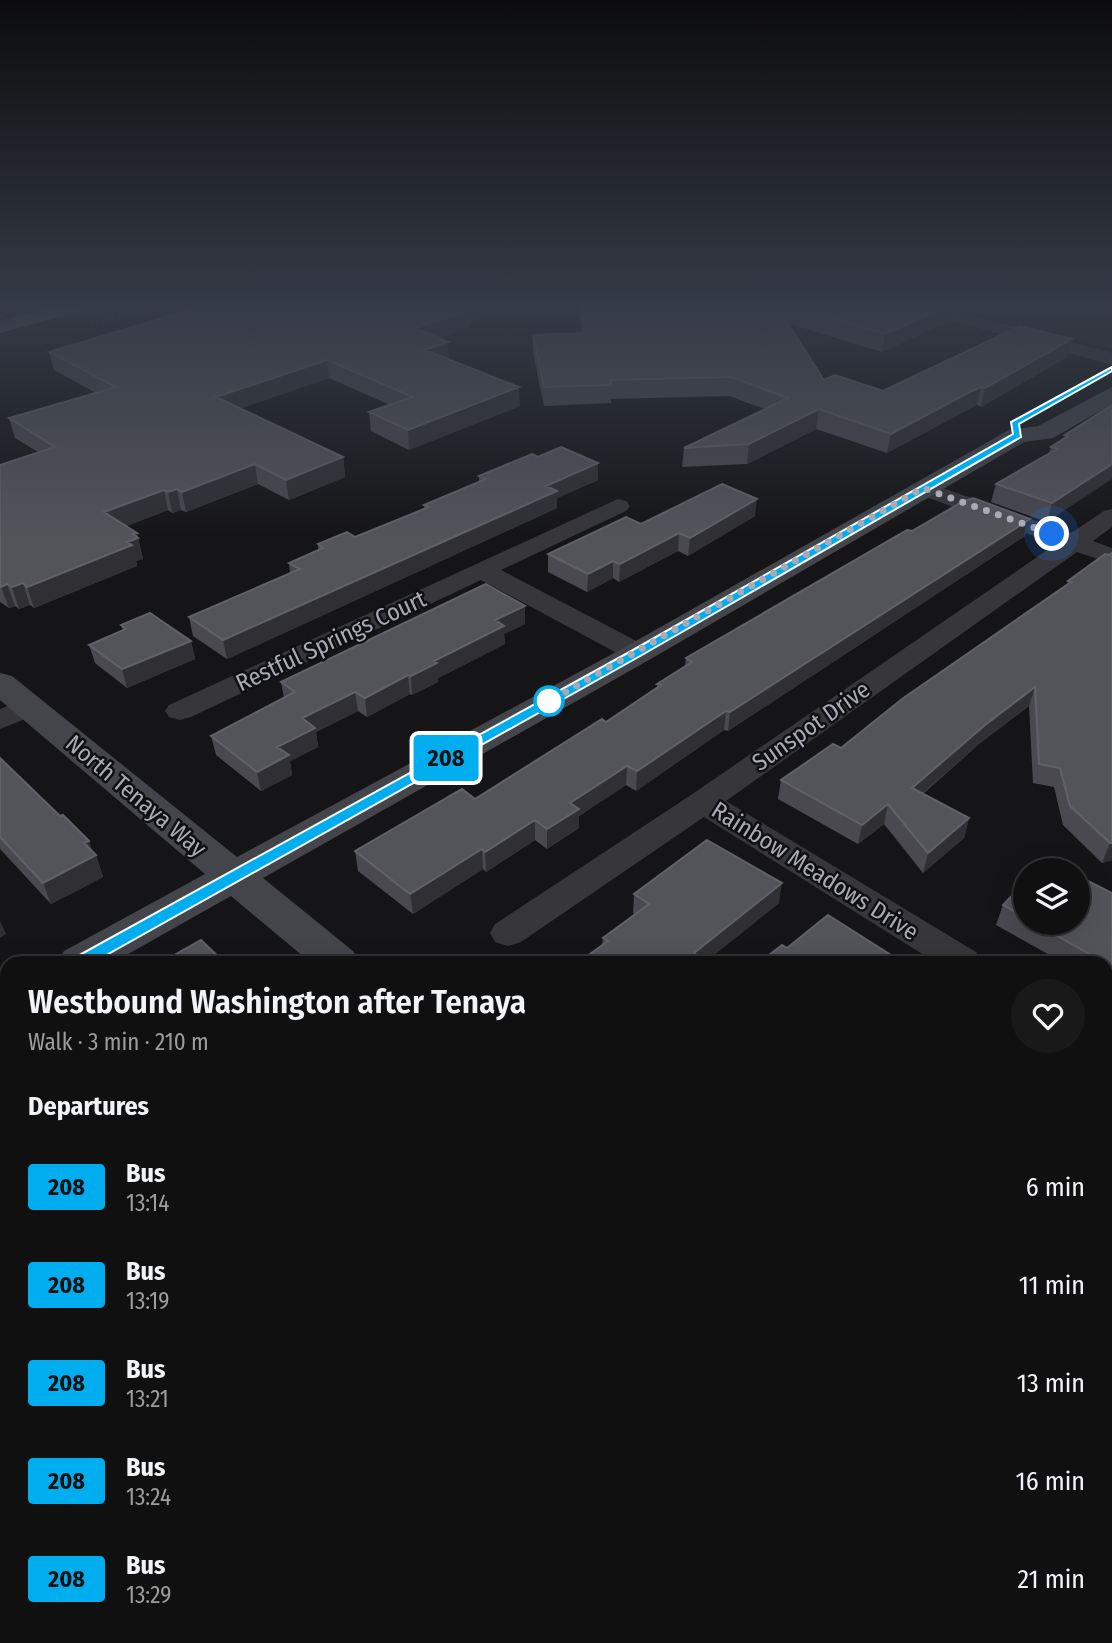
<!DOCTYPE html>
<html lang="en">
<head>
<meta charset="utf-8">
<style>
	body { margin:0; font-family:"Fira Sans Condensed",sans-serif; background:#19191a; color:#f1f3f6; height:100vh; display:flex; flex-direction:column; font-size:26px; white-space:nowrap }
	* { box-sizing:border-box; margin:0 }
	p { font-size:23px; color:#9c9d9f }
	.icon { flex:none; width:38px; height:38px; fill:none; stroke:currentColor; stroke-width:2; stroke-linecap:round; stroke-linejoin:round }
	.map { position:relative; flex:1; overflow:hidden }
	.details { position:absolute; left:0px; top:956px; width:1113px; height:688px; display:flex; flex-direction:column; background:#101011; border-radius:21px 21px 0 0; box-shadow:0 7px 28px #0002,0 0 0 2px #303031 }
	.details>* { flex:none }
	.badge { padding:0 14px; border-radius:5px; font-size:24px; line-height:46px }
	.tools { position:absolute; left:1013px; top:858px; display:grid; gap:14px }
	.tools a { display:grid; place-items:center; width:77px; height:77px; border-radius:50%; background:#101011; box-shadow:0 7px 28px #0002,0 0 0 2px #303031; font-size:35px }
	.you { position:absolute; width:35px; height:35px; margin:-18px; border:5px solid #fff; border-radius:50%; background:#1a73e8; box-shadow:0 0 0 10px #1a73e833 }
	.map>.badge { position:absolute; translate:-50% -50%; box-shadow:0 0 0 4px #fff }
	h2 { padding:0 28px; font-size:26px; line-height:63px }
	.round { display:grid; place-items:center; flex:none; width:74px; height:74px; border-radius:37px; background:#19191a }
	.headline { display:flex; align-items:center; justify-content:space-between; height:119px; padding:0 28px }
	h1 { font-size:33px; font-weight:600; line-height:52px }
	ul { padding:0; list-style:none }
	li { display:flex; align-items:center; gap:21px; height:98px; padding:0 28px }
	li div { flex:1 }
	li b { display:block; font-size:26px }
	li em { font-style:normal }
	li .badge { min-width:77px; font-weight:700; text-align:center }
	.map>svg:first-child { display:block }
	.built { fill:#212123 }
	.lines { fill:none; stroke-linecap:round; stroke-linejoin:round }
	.path { stroke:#3c3d42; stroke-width:2.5; stroke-dasharray:2 3.5; stroke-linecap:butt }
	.minor { fill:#36363b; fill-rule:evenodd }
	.secondary { fill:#44454b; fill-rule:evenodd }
	.motorway { fill:#63646c; fill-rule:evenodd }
	.wall { fill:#49494f }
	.shaded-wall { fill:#303034 }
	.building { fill:#53545a; stroke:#616168; stroke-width:2 }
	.line { fill:#00adef; stroke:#fff; stroke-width:2 }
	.walk { stroke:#a8aab6; stroke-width:7; stroke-dasharray:0 12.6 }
	.stop-dot { fill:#fff; stroke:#00adef; stroke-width:3.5 }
	.labels { text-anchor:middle; stroke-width:5; stroke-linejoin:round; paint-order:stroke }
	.street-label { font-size:24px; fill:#a8aab6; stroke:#101012 }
</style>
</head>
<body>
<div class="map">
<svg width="1112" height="1643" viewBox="0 0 1112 1643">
	<rect width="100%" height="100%" fill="#151517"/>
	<path class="built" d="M 953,307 L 1112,307 L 1112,348 L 1100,347 Z"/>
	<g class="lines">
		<path class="path" d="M 91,324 L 155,307"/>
		<path class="minor" d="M 913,307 L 943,307 L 1112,353 L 1112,365 L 916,311 Z
			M 923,481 L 1071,533 L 1104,511 L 1112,509 L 1112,527 L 1093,541 L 1112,548 L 1112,564 L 1077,552 L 726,801 L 976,952 L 982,962 L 935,962 L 704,817 L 521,942 L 508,946 L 495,942 L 490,933 L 495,924 L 691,795 L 1056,544 L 915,493 L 912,488 L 915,483 Z
			M 618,499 L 626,501 L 630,506 L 626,511 L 501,570 L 648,647 L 652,653 L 648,659 L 638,661 L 628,659 L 481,580 L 191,717 L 180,720 L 169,717 L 165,711 L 169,705 Z
			M 29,698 L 40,701 L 44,707 L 40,713 L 0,729 L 0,709 Z
			M 1106,1033 L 1112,1035 L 1112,1069 L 1106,1067 Z
			M 7,1546 L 7,1602 L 0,1604 L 0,1548 Z
			M 107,1636 L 168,1636 L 170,1643 L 110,1643 Z"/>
		<path class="secondary" d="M 1112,387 L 1112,404 L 1053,438 L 1024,442 L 649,660 L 263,878 L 353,951 L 359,962 L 310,962 L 231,896 L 114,962 L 57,962 L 64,951 L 205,874 L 0,700 L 0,673 L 12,676 L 237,857 L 627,646 L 1009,430 L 1038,426 Z
			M 7,986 L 7,1022 L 0,1024 L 0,988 Z
			M 1106,1561 L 1112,1563 L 1112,1632 L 1106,1630 Z"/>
		<path class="motorway" d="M 51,307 L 85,307 L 82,311 L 0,333 L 0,321 Z"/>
	</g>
	<path class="wall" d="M 199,307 L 513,307 L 469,322 L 469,328 L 439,338 L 449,360 L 520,406 L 409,450 L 371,431 L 369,412 L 390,405 L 329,378 L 240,408 L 343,457 L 345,477 L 289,500 L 258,484 L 186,512 L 181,510 L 172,513 L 168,510 L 126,526 L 137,533 L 143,559 L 136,561 L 137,566 L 34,608 L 30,605 L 19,609 L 15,606 L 9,608 L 0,602 L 0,465 L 38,452 L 15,438 L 9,418 L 96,393 L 54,370 L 49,352 Z
		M 578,307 L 950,307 L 947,322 L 882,352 L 787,323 L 824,380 L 883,391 L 1067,357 L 981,407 L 977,405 L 965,411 L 887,453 L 816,429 L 747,464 L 682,467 L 684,448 L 765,409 L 729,396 L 611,399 L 611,403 L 544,406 L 533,353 L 533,335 L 582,333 Z
		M 954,307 L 979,307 L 970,312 Z
		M 1112,405 L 1047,522 L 991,502 L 996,484 L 1049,453 L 1051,447 L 1064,438 L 1065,435 Z
		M 538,457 L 598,463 L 598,480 L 557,498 L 557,508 L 227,659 L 193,636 L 189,617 L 290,573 L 289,563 L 318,550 L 318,544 L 355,537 L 424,509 L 424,505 L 479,482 L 479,476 Z
		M 755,516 L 688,556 L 678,551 L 619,582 L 613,578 L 587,592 L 548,572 L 548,554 L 641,524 Z
		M 912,531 L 1025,536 L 728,731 L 724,730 L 636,791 L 626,785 L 579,816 L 579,828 L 547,849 L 535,840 L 486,872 L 483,869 L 413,914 L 358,871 L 355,851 L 475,799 L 606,722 L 657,688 L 657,684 L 685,666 L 686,658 Z
		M 1105,554 L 1112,860 L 1102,863 L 1063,825 L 1054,787 L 1033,783 L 1029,706 L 979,744 L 923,794 L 969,818 L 964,838 L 923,873 L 884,824 L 858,844 L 778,799 L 781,780 L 841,748 L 1067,585 L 1068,581 Z
		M 525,606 L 525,624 L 504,634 L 505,644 L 438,678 L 438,682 L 412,695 L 410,694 L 367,717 L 358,711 L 316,732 L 318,747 L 290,761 L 292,775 L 261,791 L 216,755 L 211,736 L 284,698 L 281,682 Z
		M 121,625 L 191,641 L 195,659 L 127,688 L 95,663 L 89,645 L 123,630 Z
		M 0,758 L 60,816 L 89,841 L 92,852 L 96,855 L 103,877 L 51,904 L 0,849 Z
		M 1026,881 L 1026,922 L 1078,922 L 1112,893 L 1112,991 L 1106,988 L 1106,962 L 1062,962 L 996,925 L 1003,905 Z
		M 634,894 L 779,903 L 705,962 L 579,962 L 602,945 L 603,938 L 635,915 L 633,913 Z
		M 7,1061 L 7,1130 L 0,1121 L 0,1065 Z
		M 1112,1363 L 1112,1432 L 1106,1427 L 1106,1371 Z
		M 325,1636 L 422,1636 L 416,1643 L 329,1643 Z
		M 752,1636 L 977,1636 L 985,1643 L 759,1643 Z"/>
	<path class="shaded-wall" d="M 461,307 L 513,307 L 469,322 L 469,328 L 416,346 L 415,328 Z
		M 946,307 L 950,307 L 947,322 L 882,352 L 885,334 Z
		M 971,307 L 979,307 L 970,312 Z
		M 1072,339 L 1067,357 L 981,407 L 985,388 Z
		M 448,342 L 449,360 L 425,350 Z
		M 327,360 L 329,378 L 219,416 L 216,397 Z
		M 519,387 L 520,406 L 409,450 L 408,430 Z
		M 981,387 L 977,405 L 887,453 L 891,434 Z
		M 819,409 L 816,429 L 747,464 L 749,444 Z
		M 343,457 L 345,477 L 289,500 L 286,480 Z
		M 598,463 L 598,480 L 557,498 L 557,508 L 227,659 L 223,640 L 546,486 Z
		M 255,464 L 258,484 L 186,512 L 182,492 Z
		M 1112,464 L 1112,479 L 1047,522 L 1052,503 Z
		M 177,489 L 181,510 L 172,513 L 168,492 Z
		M 164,490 L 168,510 L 109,533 L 104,512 Z
		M 757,499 L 755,516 L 688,556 L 690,538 Z
		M 1030,519 L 1025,536 L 728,731 L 730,712 Z
		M 137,533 L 143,559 L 136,561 L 137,566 L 34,608 L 27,587 Z
		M 679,533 L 678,551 L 619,582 L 620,564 Z
		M 613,561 L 613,578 L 587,592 L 588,574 Z
		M 23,583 L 30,605 L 19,609 L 12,587 Z
		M 7,584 L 15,606 L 9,608 L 1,587 Z
		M 525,606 L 525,624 L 504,634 L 505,644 L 438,678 L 438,682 L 412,695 L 411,676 L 495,620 Z
		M 191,641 L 195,659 L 127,688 L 122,669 Z
		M 408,675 L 410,694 L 367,717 L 365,698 Z
		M 1035,687 L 1029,706 L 979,744 L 907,807 L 912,788 L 985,725 Z
		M 355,692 L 358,711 L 316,732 L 318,747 L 290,761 L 292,775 L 261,791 L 257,772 L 302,718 Z
		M 726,711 L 724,730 L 636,791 L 637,771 Z
		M 627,766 L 626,785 L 579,816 L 579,828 L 547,849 L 547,829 L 570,803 Z
		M 888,804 L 884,824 L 858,844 L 862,825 Z
		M 969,818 L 964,838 L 923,873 L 928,853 Z
		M 535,820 L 535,840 L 486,872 L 485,852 Z
		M 89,841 L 94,856 L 96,855 L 103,877 L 51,904 L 43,883 L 84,843 Z
		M 1110,843 L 1112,843 L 1112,860 L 1102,863 Z
		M 482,849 L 483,869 L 413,914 L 410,894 Z
		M 782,883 L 779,903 L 705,962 L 689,962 L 694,953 Z
		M 0,921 L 6,934 L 0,938 Z
		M 7,1099 L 7,1129 L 0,1115 L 0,1103 Z
		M 0,1158 L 7,1172 L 7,1183 L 0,1187 Z
		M 1112,1201 L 1112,1207 L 1106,1215 L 1106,1209 Z
		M 7,1389 L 7,1423 L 0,1426 L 0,1392 Z
		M 397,1636 L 422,1636 L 416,1643 L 391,1643 Z"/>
	<path class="building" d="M 199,307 L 461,307 L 459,308 L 468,311 L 415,328 L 448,342 L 425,350 L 519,387 L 408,430 L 369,412 L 413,397 L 327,360 L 216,397 L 343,457 L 286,480 L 255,464 L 182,492 L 177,489 L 168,492 L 164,490 L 104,512 L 137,533 L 133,534 L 138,538 L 127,542 L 132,545 L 27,587 L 23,583 L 12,587 L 7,584 L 1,587 L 0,586 L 0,465 L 55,447 L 9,418 L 116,387 L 49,352 Z
		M 581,307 L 777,307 L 824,380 L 835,375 L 883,391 L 1020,326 L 1072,339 L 985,388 L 981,387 L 970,392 L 891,434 L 819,409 L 749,444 L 684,448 L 788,398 L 731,377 L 610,380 L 611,385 L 544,387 L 533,335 L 584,333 Z
		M 794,307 L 946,307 L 885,334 Z
		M 1112,405 L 1112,464 L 1052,503 L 996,484 L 1057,449 L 1051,447 L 1068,436 L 1065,435 Z
		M 561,447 L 598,463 L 546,486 L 557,491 L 223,640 L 189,617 L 300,569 L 289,563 L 323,548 L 318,544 L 347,532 L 355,537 L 429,507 L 424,505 L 486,479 L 479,476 L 532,454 L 538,457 Z
		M 722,484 L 757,499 L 690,538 L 679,533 L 620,564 L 613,561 L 588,574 L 548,554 L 626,517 L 641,524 Z
		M 973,498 L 1030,519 L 730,712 L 726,711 L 637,771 L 627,766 L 570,803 L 579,809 L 547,829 L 535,820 L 485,852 L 482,849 L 410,894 L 355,851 L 462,789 L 475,799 L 602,719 L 606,722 L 661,685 L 657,684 L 692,662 L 686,658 L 907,530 L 912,531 L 962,502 Z
		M 1112,553 L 1112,843 L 1110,843 L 1070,806 L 1060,768 L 1039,764 L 1035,687 L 985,725 L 912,788 L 969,818 L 928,853 L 888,804 L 862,825 L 781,780 L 833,744 L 841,748 L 902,699 L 1071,582 L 1068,581 L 1105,554 L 1109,555 Z
		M 486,584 L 525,606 L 495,620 L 504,626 L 434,661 L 437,663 L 411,676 L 408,675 L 365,698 L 355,692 L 302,718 L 315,728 L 277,747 L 289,755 L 257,772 L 211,736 L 295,692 L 281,682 Z
		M 150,613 L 191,641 L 122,669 L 89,645 L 126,629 L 121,625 Z
		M 0,758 L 60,816 L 63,815 L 89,841 L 84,843 L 96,855 L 43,883 L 0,837 Z
		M 707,840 L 782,883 L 694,953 L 697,956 L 689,962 L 579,962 L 608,941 L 603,938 L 649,904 L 634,894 Z
		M 1046,860 L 1065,870 L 1036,870 Z
		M 1078,876 L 1112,893 L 1112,967 L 1033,922 L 1078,922 Z
		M 1026,881 L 1026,918 L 1003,905 Z
		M 828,915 L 902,962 L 760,962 L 782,945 L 787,948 Z
		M 201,940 L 224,962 L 162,962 Z
		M 7,1061 L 7,1099 L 0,1103 L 0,1065 Z
		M 1106,1079 L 1112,1082 L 1112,1201 L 1106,1209 Z
		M 7,1268 L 7,1389 L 0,1392 L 0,1271 Z
		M 1112,1363 L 1112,1405 L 1106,1400 L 1106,1371 Z
		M 332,1636 L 397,1636 L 391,1643 L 338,1643 Z
		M 479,1636 L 565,1636 L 571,1643 L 473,1643 Z
		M 780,1636 L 977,1636 L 985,1643 L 787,1643 Z"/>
	<linearGradient id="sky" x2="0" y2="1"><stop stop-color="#0c0c0d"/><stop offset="0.57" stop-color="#353b47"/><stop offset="1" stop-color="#353b47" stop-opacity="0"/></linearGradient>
	<rect width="1112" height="537" fill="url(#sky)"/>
	<path class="line" d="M 1112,367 L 1112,371 L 1019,424 L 1021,437 L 642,655 L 85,967 L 74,967 L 72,962 L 74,958 L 633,650 L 1013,434 L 1011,422 Z"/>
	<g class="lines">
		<path class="walk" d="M 549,701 L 541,706 L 923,488 L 1052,534"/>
	</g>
	<circle class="stop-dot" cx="549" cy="701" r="14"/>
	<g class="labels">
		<g class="street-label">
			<text transform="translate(331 641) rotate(-25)" y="8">Restful Springs Court</text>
			<text transform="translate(811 726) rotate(-35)" y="8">Sunspot Drive</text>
			<text transform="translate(136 796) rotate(40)" y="8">North Tenaya Way</text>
			<text transform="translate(815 871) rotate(32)" y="8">Rainbow Meadows Drive</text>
		</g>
	</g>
</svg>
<div class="tools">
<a><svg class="icon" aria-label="layers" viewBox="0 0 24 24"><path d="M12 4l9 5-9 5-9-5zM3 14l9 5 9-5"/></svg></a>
</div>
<div class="you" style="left:1052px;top:534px"></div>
<b class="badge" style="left:446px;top:758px;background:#00adef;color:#111">208</b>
<section class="details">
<div class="headline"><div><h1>Westbound Washington after Tenaya</h1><p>Walk · 3 min · 210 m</p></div><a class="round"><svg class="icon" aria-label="heart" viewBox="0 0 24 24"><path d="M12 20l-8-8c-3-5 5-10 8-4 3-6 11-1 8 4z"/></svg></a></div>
<h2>Departures</h2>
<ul>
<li><span class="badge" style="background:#00adef;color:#111">208</span><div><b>Bus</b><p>13:14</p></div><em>6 min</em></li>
<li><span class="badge" style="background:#00adef;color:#111">208</span><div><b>Bus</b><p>13:19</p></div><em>11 min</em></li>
<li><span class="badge" style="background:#00adef;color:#111">208</span><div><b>Bus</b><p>13:21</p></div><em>13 min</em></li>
<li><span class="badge" style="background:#00adef;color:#111">208</span><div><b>Bus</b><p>13:24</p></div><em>16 min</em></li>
<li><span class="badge" style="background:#00adef;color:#111">208</span><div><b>Bus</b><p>13:29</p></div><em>21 min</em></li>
</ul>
</section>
</div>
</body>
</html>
